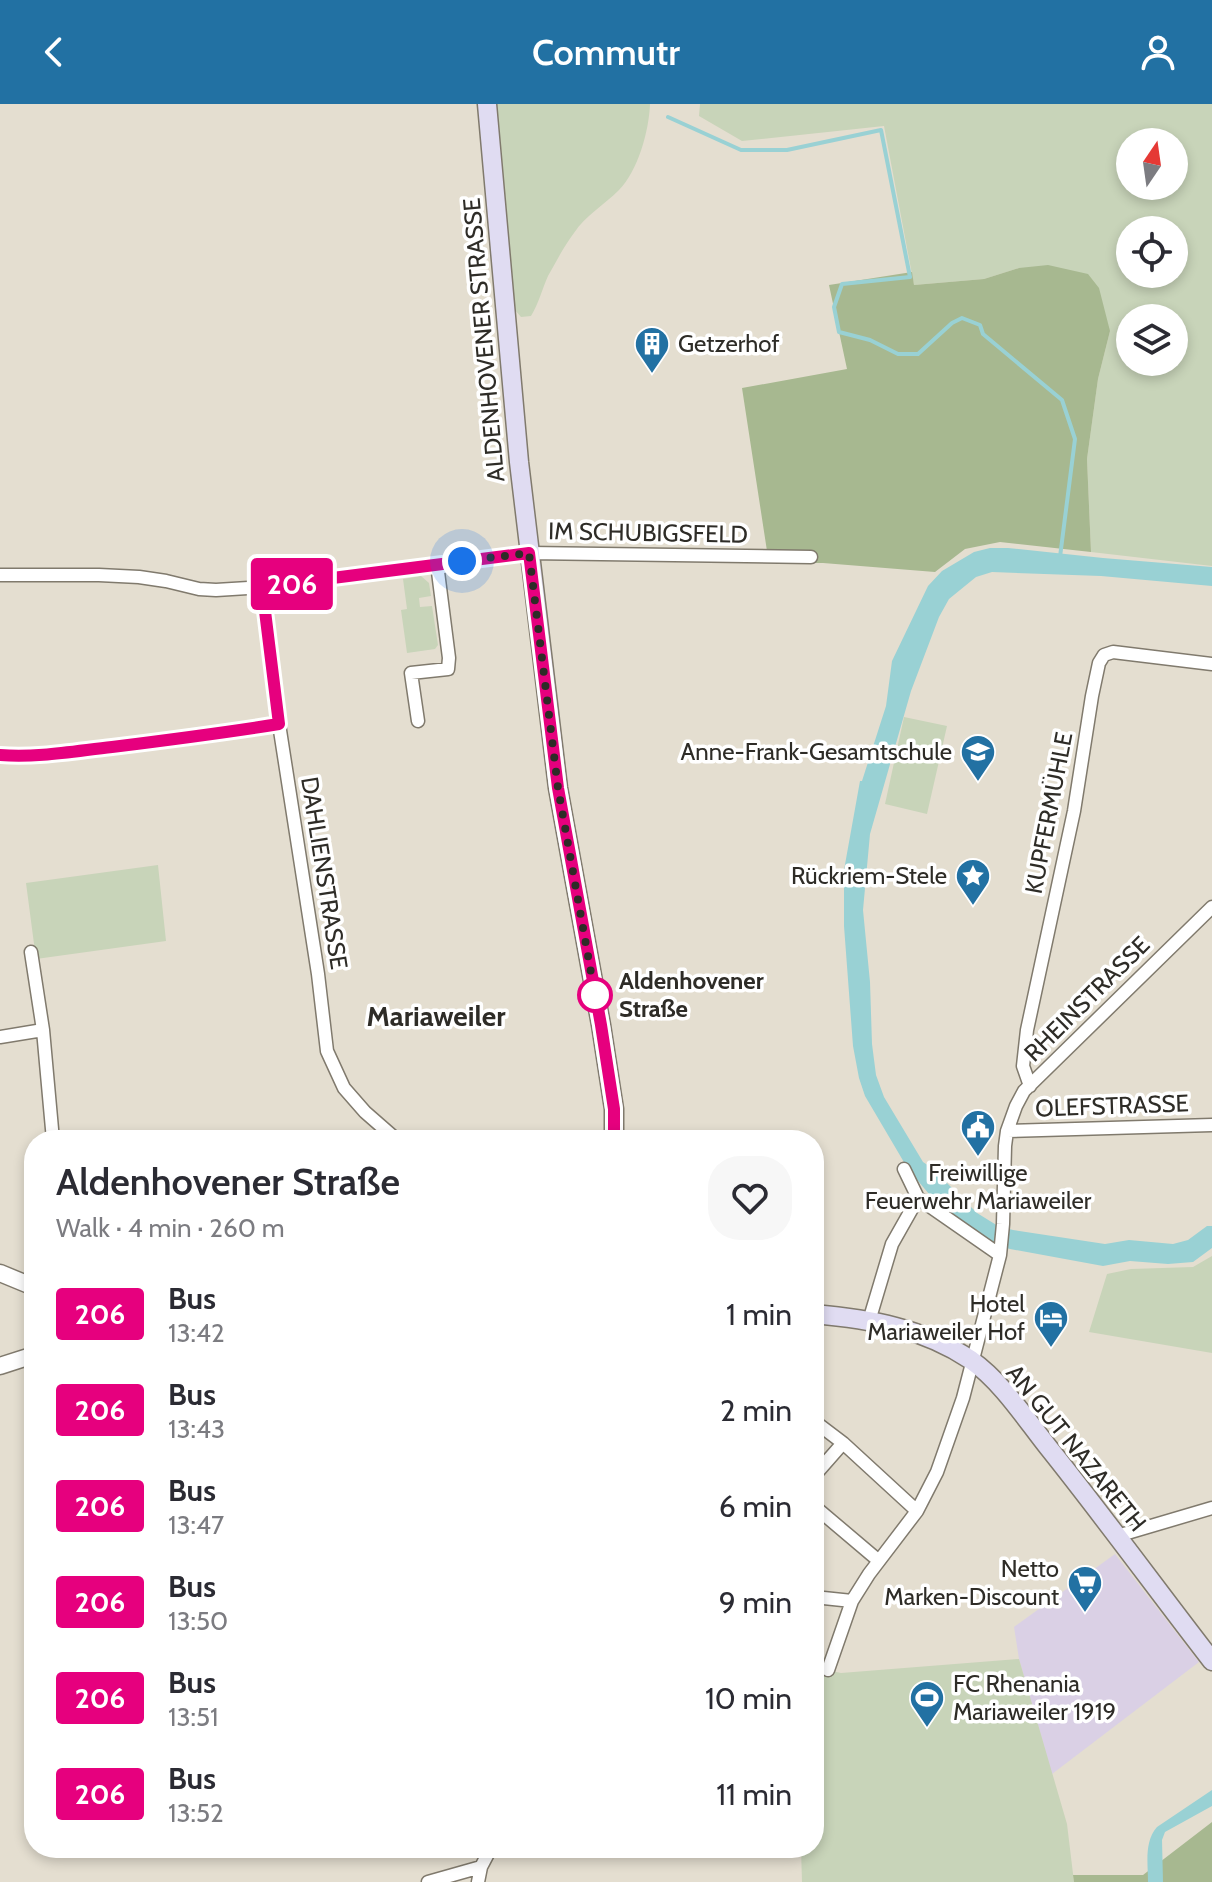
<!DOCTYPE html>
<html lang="en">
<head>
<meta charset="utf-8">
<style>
	body { margin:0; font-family:Cabin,sans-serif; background:#f7f7f7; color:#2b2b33; height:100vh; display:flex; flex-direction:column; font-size:30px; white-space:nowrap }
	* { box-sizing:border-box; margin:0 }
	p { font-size:26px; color:#7c7c81 }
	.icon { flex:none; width:44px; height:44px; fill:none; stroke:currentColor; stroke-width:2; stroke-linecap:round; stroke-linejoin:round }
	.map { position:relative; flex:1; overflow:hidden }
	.sheet { position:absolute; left:24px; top:1026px; width:800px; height:728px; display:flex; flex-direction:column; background:#fff; border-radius:32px; box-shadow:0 4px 12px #0003 }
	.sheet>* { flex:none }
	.badge { padding:0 16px; border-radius:6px; font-size:28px; line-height:52px }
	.needle { width:52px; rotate:13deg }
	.fabs { position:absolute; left:1116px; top:24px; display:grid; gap:16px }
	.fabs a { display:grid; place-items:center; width:72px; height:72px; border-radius:50%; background:#fff; box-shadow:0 4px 12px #0003; font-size:40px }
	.you { position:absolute; width:40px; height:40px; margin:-20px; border:6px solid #fff; border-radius:50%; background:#1a73e8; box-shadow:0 0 0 12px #1a73e833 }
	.map>.badge { position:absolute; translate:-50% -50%; box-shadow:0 0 0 4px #fff }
	.round { display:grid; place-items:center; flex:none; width:84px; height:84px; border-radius:32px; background:#f7f7f7 }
	.overview { display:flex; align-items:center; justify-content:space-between; height:136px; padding:0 32px }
	h1 { font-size:38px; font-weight:600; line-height:60px }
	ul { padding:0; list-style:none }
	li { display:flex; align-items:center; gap:24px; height:96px; padding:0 32px }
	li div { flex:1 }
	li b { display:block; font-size:30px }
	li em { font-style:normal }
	li .badge { min-width:88px; font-weight:700; text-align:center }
	header { display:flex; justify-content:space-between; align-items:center; height:104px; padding:0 32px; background:#2271a3; color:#fff; font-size:36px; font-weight:600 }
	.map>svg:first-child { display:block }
	.commercial { fill:#dad0e5 }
	.green { fill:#c8d4b9; fill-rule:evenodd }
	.forest { fill:#a7b890 }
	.water { fill:#99d1d4 }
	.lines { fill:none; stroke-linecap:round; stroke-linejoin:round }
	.stream { stroke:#99d1d4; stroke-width:4 }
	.minor-casing { stroke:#807a6d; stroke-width:15 }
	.tertiary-casing { stroke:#807a6d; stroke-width:19 }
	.secondary-casing { stroke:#807a6d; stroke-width:21 }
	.minor { stroke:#fff; stroke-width:12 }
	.tertiary { stroke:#fff; stroke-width:16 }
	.secondary { stroke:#e0dcf2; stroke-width:18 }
	.line-casing { stroke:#fff; stroke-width:18 }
	.line { stroke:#e6007e; stroke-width:12 }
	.walk { stroke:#2e2c27; stroke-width:8; stroke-dasharray:0 14.4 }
	.stop-dot { fill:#fff; stroke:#e6007e; stroke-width:4 }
	.labels { text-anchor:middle; stroke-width:7; stroke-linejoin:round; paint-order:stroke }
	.street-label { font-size:24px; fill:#2e2c27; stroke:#fff }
	.poi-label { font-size:24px; fill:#2e2c27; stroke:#fff; text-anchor:end }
	.stop-label { font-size:24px; font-weight:bold; fill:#2e2c27; stroke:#fff; text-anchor:start }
	.quarter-label { font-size:28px; font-weight:bold; fill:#2e2c27; stroke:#fff }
</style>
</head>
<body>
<header><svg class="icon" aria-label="back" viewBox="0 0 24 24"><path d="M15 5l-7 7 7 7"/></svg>Commutr<svg class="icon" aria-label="person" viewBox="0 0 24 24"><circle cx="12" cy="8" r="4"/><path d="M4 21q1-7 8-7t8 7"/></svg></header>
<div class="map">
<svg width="1212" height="1778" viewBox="0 0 1212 1778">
	<rect width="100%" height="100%" fill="#e4ded0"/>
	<path class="commercial" d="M 1115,1450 L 1199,1558 L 1052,1670 L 1019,1555 L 1014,1523 Z"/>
	<path class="green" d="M 497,0 L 650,0 C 649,27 638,67 619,86 C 604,101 586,111 574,129 C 564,142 556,158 548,172 C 542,185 539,199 531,212 L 521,213 L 515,206 Z
		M 700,0 L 1212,0 L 1212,462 L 1091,448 L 1087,355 L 1098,275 L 1110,227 L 1019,164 L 984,175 L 914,181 L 884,22 L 742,37 L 699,12 ZM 1130,38 L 1174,38 L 1174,82 L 1130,82 ZM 1130,126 L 1174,126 L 1174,170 L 1130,170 ZM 1130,214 L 1174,214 L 1174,258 L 1130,258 Z
		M 421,472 L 429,479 L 431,492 L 419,494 L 420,503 L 432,502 L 438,541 L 435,545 L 407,549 L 401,506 L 407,505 L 403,475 Z
		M 904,613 L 947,622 L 927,710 L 885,700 Z
		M 158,761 L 166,837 L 36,855 L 26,779 Z
		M 1212,1152 L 1212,1249 L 1089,1228 L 1107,1170 L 1131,1165 L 1193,1163 Z
		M 1019,1555 L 1067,1720 L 1074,1778 L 802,1778 L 801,1744 L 814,1744 L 814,1580 L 817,1564 L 841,1569 Z"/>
	<path class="forest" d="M 1048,161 L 1088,170 L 1099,184 L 1110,227 L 1098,275 L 1087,355 L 1091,448 L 1000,438 L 965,445 L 935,468 L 823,459 L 771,459 L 767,447 L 742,284 L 847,265 L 829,181 L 912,168 L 914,181 L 984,175 L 1019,164 Z
		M 1212,1718 L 1212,1778 L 1074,1778 L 1073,1771 L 1143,1771 Z"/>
	<path class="water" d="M 990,444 L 1008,444 L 1103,454 L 1212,463 L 1212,482 L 1101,472 L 992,468 L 976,473 L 949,495 L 939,513 L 911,587 L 870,730 L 863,806 L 870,878 L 872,940 L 876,971 L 884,993 L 923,1058 L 932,1064 L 977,1109 L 998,1122 L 1013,1126 L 1105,1140 L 1129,1136 L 1173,1140 L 1188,1136 L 1207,1122 L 1212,1122 L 1212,1144 L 1193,1158 L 1168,1160 L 1130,1157 L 1103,1162 L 1010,1145 L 978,1135 L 929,1090 L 908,1065 L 865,992 L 859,974 L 853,942 L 844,822 L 844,766 L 860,677 L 862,677 L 886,602 L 892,557 L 928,482 L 942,467 L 974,448 Z
		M 1212,1686 L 1212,1702 L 1165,1728 L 1162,1736 L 1163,1778 L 1148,1778 C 1148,1759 1144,1738 1157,1723 Z"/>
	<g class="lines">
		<path class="stream" d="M 668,13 L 741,46 L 787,46 L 881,26 L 910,173 L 842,180 L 834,203 L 839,228 L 870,236 L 898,250 L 918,250 L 952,219 L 962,214 L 980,221 L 983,230 L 1062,296 L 1075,335 L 1060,453"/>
		<defs>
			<path id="minor" d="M 0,471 L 99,471 L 139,473 L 166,477 L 199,485 L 216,486 L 262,483 L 529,449 L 811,453
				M 262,483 L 279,620 L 318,870 L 327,947 L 344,984 L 365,1008 L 397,1036
				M 418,617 L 411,569 L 448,565 L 449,554 L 437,460
				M 0,651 C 35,654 71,648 106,644 C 164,637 221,629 279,620
				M 31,848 L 43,926 L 53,1036
				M 0,933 L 43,926
				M 1030,982 L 1023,962 L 1027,926 L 1074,707 L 1092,592 L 1099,559 L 1104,551 L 1113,548 L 1212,560
				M 1007,1027 L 1212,1021
				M 904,1065 L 918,1094 L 1000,1151
				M 869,1217 L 892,1140 L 918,1094
				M 814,1317 L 843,1339 L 917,1407
				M 814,1372 L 843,1339
				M 814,1402 L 879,1457
				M 1117,1432 L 1212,1404
				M 814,1493 L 852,1497
				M 828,1566 L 852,1497 L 869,1470 L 917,1407 L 937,1368 L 963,1294 L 1000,1151 L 1003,1120 L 1005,1042 L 1007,1027 L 1016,1002 L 1024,987 L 1212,803
				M 428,1778 L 481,1763
				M 478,1778 L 481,1763 L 491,1744"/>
			<path id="tertiary" d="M 0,1169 L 34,1183
				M 0,1262 L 34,1251"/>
			<path id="secondary" d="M 487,0 L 519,358 L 558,684 L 601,921 L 614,1005 L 614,1036
				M 814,1210 C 870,1215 923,1224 971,1256 C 1002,1278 1025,1314 1048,1343 C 1104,1413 1157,1486 1212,1557"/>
		</defs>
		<use href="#minor" class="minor-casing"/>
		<use href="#tertiary" class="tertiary-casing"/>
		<use href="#secondary" class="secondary-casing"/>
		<use href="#minor" class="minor"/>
		<use href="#tertiary" class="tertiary"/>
		<use href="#secondary" class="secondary"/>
	</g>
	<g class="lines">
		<defs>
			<path id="line" d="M 0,651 C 37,654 75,647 112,643 C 168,636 223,629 279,620 L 262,483 L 529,449 L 558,684 L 601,921 L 614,1005 L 614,1036"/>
		</defs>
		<use href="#line" class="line-casing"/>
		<use href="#line" class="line"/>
		<path class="walk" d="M 462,457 L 529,449 L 558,684 L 595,891"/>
	</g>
	<defs>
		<symbol id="building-pin" viewBox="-11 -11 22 30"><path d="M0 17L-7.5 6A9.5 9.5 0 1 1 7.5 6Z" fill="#2271a3" stroke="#fff"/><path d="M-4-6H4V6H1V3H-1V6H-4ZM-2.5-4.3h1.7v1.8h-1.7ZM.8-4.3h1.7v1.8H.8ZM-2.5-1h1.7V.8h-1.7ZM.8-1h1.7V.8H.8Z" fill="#fff"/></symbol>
		<symbol id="school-pin" viewBox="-11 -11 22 30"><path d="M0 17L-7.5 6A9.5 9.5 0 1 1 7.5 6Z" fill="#2271a3" stroke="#fff"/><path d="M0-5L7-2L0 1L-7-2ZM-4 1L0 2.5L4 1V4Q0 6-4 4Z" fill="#fff"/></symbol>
		<symbol id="sight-pin" viewBox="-11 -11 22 30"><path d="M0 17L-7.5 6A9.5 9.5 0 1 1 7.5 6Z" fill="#2271a3" stroke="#fff"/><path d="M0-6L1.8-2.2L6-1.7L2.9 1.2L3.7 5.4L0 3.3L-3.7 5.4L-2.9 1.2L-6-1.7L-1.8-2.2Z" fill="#fff"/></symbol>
		<symbol id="civic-pin" viewBox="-11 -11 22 30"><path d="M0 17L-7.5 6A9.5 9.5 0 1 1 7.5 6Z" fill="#2271a3" stroke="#fff"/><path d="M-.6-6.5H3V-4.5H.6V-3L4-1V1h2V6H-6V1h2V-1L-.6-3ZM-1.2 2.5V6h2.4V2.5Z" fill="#fff"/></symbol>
		<symbol id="hotel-pin" viewBox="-11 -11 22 30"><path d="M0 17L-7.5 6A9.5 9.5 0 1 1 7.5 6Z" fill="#2271a3" stroke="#fff"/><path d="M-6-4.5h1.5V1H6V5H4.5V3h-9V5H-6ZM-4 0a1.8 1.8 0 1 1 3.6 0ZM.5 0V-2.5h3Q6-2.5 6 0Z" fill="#fff"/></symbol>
		<symbol id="supermarket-pin" viewBox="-11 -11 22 30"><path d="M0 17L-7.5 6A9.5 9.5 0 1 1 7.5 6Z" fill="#2271a3" stroke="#fff"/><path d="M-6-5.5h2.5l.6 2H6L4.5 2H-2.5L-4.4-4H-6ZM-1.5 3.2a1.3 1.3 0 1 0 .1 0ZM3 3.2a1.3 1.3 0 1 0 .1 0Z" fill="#fff"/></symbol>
		<symbol id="stadium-pin" viewBox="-11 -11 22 30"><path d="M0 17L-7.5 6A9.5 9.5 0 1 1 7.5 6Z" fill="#2271a3" stroke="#fff"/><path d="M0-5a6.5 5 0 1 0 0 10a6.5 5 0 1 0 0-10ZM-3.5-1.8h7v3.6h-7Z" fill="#fff"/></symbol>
	</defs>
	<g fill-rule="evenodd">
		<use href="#building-pin" x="632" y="220" width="40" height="54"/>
		<use href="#school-pin" x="958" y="628" width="40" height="54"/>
		<use href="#sight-pin" x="953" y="752" width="40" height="54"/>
		<use href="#civic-pin" x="958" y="1003" width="40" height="54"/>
		<use href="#hotel-pin" x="1031" y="1194" width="40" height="54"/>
		<use href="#supermarket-pin" x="1065" y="1459" width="40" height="54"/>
		<use href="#stadium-pin" x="907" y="1574" width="40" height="54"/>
	</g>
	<circle class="stop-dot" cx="595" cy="891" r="16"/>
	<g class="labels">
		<g class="street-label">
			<text transform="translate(484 236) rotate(-95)" y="8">ALDENHOVENER STRASSE</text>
			<text transform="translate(648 429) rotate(1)" y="8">IM SCHUBIGSFELD</text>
			<text transform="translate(1049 709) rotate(-79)" y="8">KUPFERMÜHLE</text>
			<text transform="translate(324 769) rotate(81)" y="8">DAHLIENSTRASSE</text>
			<text transform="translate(1087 895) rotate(-45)" y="8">RHEINSTRASSE</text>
			<text transform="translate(1112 1002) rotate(-2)" y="8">OLEFSTRASSE</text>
			<text transform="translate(1076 1344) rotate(51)" y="8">AN GUT NAZARETH</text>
		</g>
		<g class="poi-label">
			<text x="678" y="248" text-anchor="start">Getzerhof</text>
			<text x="952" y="656">Anne-Frank-Gesamtschule</text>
			<text x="947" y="780">Rückriem-Stele</text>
			<text x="978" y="1077" text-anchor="middle">Freiwillige<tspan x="978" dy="28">Feuerwehr Mariaweiler</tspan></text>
			<text x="1025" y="1208">Hotel<tspan x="1025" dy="28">Mariaweiler Hof</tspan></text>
			<text x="1059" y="1473">Netto<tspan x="1059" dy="28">Marken-Discount</tspan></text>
			<text x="953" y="1588" text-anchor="start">FC Rhenania<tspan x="953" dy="28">Mariaweiler 1919</tspan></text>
		</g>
		<g class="stop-label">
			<text x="619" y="885">Aldenhovener<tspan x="619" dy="28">Straße</tspan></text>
		</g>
		<g class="quarter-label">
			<text x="436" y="922">Mariaweiler</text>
		</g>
	</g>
</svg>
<div class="fabs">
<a><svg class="needle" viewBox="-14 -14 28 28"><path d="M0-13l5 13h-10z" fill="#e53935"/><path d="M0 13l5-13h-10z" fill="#7c7c81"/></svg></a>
<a><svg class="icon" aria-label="locate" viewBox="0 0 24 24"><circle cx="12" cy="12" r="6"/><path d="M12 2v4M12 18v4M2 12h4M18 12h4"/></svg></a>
<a><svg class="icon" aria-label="layers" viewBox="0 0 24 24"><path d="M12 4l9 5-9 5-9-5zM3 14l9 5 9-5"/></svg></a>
</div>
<div class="you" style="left:462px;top:457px"></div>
<b class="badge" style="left:292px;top:480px;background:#e6007e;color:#fff">206</b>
<section class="sheet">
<div class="overview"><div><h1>Aldenhovener Straße</h1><p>Walk · 4 min · 260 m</p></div><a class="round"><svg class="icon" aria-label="heart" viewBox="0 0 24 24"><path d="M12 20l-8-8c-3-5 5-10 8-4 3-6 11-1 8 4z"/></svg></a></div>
<ul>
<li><span class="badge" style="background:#e6007e;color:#fff">206</span><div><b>Bus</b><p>13:42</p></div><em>1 min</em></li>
<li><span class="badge" style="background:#e6007e;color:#fff">206</span><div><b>Bus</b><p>13:43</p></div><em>2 min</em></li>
<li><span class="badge" style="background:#e6007e;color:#fff">206</span><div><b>Bus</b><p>13:47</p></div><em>6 min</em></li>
<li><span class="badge" style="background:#e6007e;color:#fff">206</span><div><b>Bus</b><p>13:50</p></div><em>9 min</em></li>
<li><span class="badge" style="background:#e6007e;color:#fff">206</span><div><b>Bus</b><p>13:51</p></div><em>10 min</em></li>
<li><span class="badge" style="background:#e6007e;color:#fff">206</span><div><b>Bus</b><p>13:52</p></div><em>11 min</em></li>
</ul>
</section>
</div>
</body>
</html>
